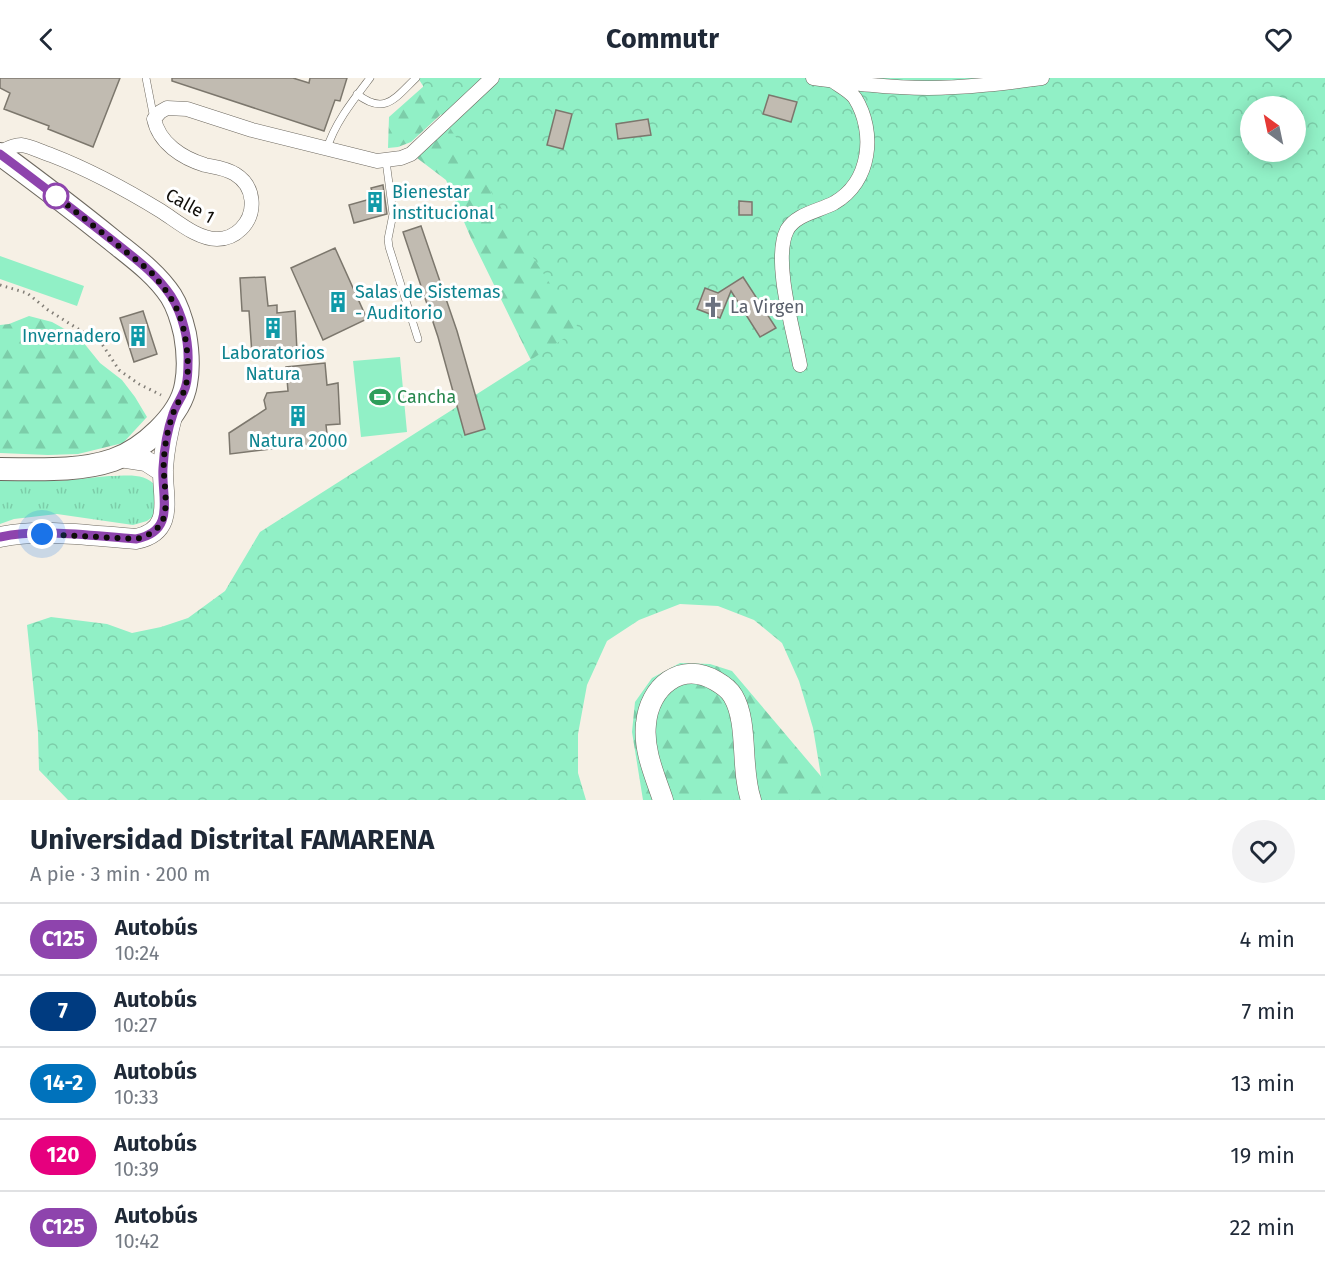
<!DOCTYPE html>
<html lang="es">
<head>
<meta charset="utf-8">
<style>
	body { margin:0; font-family:"Fira Sans",sans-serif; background:#f2f2f3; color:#1f2937; height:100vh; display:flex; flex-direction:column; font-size:22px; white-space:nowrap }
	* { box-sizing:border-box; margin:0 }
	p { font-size:20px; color:#747a83 }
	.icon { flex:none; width:33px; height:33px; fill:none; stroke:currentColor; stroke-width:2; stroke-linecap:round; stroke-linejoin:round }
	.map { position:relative; height:722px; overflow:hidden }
	.panel { display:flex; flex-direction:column; background:#fff; flex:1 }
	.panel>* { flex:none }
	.badge { padding:0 12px; border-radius:20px; font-size:21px; line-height:39px }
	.needle { width:39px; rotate:327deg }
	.buttons { position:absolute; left:1240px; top:18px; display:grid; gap:12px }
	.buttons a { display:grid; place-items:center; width:66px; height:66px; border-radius:50%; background:#fff; box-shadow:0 3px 15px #0003; font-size:30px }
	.you { position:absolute; width:30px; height:30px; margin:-15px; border:4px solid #fff; border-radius:50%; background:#1a73e8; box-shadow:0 0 0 9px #1a73e833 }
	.map>.badge { position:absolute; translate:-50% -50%; box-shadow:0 0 0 3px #fff }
	.round { display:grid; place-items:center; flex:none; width:63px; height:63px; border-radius:32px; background:#f2f2f3 }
	.head { display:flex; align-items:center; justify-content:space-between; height:102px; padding:0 30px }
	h1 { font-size:28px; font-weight:700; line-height:45px }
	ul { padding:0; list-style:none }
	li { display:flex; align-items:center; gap:18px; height:72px; padding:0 30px; border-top:2px solid #e0e1e3 }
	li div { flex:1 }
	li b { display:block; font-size:22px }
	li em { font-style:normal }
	li .badge { min-width:66px; font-weight:700; text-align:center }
	header { display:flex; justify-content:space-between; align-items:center; height:78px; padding:0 30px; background:#fff; font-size:27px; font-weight:700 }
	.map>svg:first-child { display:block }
	.grass { fill:url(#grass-tufts) }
	.forest { fill:url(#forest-firs) }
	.park { fill:url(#park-crowns); fill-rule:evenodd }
	.garden { fill:#91f0c6 }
	.building { fill:#c1bbb1; stroke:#7c776d; stroke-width:1.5 }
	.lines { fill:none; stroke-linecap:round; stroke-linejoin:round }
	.service-casing { stroke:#6d685f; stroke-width:8 }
	.minor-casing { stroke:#6d685f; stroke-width:15 }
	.secondary-casing { stroke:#6d685f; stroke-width:21 }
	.primary-casing { stroke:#6d685f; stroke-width:24 }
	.path { stroke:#827e77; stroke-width:3; stroke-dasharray:1.5 4.5; stroke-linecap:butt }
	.service { stroke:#fff; stroke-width:7 }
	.minor { stroke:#fff; stroke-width:14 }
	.secondary { stroke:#fff; stroke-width:20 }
	.primary { stroke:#fff; stroke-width:22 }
	.line-casing { stroke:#fff; stroke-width:14 }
	.line { stroke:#8e44ad; stroke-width:9 }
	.walk { stroke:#0f0d09; stroke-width:6; stroke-dasharray:0 10.8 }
	.stop-dot { fill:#fff; stroke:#8e44ad; stroke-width:3 }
	.labels { text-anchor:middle; stroke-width:6; stroke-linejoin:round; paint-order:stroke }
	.culture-label { font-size:18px; fill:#0d838f; stroke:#fff; text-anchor:start }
	.street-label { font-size:18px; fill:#0f0d09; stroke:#fff }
	.worship-label { font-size:18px; fill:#5b616d; stroke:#fff; text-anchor:start }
	.leisure-label { font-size:18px; fill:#27864d; stroke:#fff; text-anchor:start }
</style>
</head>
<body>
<header><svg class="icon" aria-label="back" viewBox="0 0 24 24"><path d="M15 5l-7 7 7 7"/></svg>Commutr<svg class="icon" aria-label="heart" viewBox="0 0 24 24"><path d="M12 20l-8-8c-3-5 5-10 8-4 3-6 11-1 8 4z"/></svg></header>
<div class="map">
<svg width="1325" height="722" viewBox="0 0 1325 722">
	<defs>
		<pattern id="grass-tufts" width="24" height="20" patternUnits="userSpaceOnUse" patternTransform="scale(1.5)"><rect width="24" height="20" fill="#91f0c6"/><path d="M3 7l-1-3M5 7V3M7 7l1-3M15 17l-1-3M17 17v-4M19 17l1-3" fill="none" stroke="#7ccda9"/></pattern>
		<pattern id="forest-firs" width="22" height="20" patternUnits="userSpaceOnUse" patternTransform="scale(1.5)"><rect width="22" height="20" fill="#91f0c6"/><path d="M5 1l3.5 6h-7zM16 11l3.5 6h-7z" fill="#7ccda9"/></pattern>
		<pattern id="park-crowns" width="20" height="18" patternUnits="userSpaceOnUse" patternTransform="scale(1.5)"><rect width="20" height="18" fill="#91f0c6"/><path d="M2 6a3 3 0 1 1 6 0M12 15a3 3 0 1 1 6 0" fill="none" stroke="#7ccda9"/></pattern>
	</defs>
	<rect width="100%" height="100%" fill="#f6f0e5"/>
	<path class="grass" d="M 109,398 C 128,398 144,394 157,409 L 155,437 L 147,443 L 133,447 L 57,436 L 14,441 L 0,446 L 0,403 L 58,403 Z"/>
	<path class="forest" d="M 433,0 L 463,16 L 411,64 L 398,69 L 388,70 L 389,39 Z
		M 473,27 L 615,205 L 545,311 L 471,160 L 446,102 L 417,80 Z
		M 29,238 L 52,244 L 79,259 L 100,285 L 122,302 L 135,319 L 147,339 L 123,365 L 78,376 L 48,377 L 0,375 L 0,247 L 9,246 Z
		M 680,585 L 710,586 L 732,593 L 841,722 L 643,722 L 632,654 L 635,624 L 652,600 Z"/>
	<path class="park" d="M 418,0 L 1325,0 L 1325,722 L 825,722 L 813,650 L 799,603 L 782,565 L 754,542 L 718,528 L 680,526 L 639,542 L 607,563 L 587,607 L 578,656 L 578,695 L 586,722 L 68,722 L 39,692 L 38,654 L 27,547 L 51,539 L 107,546 L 132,555 L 161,549 L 188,540 L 225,513 L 260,454 L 579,251 ZM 1251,28 L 1296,28 L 1296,74 L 1251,74 Z"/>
	<path class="garden" d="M 0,178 L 84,208 L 77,228 L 0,201 Z
		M 400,279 L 407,354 L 361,359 L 353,283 Z"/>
	<path class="building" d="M 0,0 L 120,0 L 93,69 L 48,51 L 49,48 L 4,31 L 10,15 L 0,10 Z
		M 172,0 L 293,0 L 309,5 L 310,0 L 347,0 L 340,23 L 335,22 L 324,53 L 172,3 Z
		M 769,17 L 797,24 L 791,44 L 763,36 Z
		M 556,32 L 572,36 L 563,71 L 547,67 Z
		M 648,41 L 651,57 L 618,61 L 616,46 Z
		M 383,107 L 387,136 L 354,145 L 349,127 L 374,120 L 371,110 Z
		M 739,123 L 752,124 L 752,137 L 739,137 Z
		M 421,148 L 457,253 L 485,351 L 465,357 L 438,259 L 403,154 Z
		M 335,170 L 367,241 L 323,262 L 291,190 Z
		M 265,199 L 268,228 L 277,227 L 277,235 L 295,233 L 297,273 L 285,279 L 285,274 L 252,277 L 249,233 L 242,233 L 240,200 Z
		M 743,199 L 776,250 L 760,259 L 731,213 L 720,240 L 697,231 L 705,210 L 718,215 Z
		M 143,233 L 157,276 L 134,284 L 120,240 Z
		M 325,285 L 327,307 L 338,305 L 340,346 L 326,347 L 328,364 L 230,376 L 229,355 L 266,331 L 264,322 L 267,315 L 288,313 L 286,289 Z"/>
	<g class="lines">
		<defs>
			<path id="service" d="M 146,0 L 154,41
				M 357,16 C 385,38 395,20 416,0
				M 327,71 C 334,46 354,21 370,0
				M 386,83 L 393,136 L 388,161 L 389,169 L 418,261"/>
			<path id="minor" d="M 813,0 C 851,5 889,10 928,10 C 966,10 1004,5 1042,0
				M 0,75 C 6,71 13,67 21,67 C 31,68 41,74 51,77 C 90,92 125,111 161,133 C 177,143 197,161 217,161 C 226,161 235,157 241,151 C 257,135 255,108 235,96 C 226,90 215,89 205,87 C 182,80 159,65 154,41 L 160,34 L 167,30 L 187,31 L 252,52 L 377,83 L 401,80 L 411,76 L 492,0
				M 800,287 C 794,254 772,182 787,152 C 796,136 819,133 834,125 C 871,104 876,54 855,20 C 850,13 840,8 833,3"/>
			<path id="secondary" d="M 120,379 L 146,383 L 163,394
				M 0,459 C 44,450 92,458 136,461 C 176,453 162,419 163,391 C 164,372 168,353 173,335
				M 663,722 C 655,698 643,672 646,646 C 649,609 681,582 716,603 C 723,607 729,611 733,618 C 749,645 740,690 751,722"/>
			<path id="primary" d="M 0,76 C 38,104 75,132 112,162 C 133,179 156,195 171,218 C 178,229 182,243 185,256 C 188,273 189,290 186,306 C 181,338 142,372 113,382 C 78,394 37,391 0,391"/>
		</defs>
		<use href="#service" class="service-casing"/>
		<use href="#minor" class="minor-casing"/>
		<use href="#secondary" class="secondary-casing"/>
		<use href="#primary" class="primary-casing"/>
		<path class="path" d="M 0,207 L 27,215 L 48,232 L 102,266 L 119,292 L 139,306 L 161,317"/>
		<use href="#service" class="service"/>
		<use href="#minor" class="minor"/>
		<use href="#secondary" class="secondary"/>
		<use href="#primary" class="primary"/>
	</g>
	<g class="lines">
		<defs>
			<path id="line" d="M 0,76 C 38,104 75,133 112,162 C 133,179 156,195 171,218 C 183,237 189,263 188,284 C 188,291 188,300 186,307 C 184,317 176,326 173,336 C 167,353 164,372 163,390 C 161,419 177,453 136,461 C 92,458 44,450 0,459"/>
		</defs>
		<use href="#line" class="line-casing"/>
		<use href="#line" class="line"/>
		<path class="walk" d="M 42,456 L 136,461 C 146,459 157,453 162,444 C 170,428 162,399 164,380 C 165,365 168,350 173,336 C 176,326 184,317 186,307 C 189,293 188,279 186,265 C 182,234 171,217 150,193 L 51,114 L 56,118"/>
	</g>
	<defs>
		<symbol id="building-bare" viewBox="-9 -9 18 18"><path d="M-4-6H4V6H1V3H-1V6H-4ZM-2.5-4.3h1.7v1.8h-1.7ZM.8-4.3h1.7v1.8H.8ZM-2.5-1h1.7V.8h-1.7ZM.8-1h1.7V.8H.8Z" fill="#0f9aa8" stroke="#fff" stroke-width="2.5" paint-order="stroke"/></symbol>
		<symbol id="church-bare" viewBox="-9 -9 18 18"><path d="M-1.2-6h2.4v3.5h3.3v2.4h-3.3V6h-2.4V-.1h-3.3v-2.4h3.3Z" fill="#6b7280" stroke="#fff" stroke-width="2.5" paint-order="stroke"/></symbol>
		<symbol id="stadium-bare" viewBox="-9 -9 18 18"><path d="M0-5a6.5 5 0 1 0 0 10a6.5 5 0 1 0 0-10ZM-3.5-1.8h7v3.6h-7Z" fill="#2e9e5b" stroke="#fff" stroke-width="2.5" paint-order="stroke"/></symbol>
	</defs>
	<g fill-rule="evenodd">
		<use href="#building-bare" x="360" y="109" width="30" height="30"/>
		<use href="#building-bare" x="323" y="209" width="30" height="30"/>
		<use href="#church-bare" x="698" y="214" width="30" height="30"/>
		<use href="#building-bare" x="258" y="235" width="30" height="30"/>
		<use href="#building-bare" x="123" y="243" width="30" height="30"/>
		<use href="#stadium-bare" x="365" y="304" width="30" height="30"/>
		<use href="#building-bare" x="283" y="323" width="30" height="30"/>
	</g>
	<circle class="stop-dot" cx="56" cy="118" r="12"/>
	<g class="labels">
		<g class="culture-label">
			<text x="392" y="120">Bienestar<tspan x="392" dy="21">institucional</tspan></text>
			<text x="355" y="220">Salas de Sistemas<tspan x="355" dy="21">- Auditorio</tspan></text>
			<text x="121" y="264" text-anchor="end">Invernadero</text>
			<text x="273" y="281" text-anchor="middle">Laboratorios<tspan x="273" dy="21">Natura</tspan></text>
			<text x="298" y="369" text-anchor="middle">Natura 2000</text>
		</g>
		<g class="street-label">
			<text transform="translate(190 128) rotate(29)" y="6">Calle 1</text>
		</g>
		<g class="worship-label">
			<text x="730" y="235">La Virgen</text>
		</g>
		<g class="leisure-label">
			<text x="397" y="325">Cancha</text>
		</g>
	</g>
</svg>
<div class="buttons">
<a><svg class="needle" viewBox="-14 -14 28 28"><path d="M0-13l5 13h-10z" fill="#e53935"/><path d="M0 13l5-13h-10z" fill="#747a83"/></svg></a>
</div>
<div class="you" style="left:42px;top:456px"></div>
</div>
<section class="panel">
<div class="head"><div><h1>Universidad Distrital FAMARENA</h1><p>A pie · 3 min · 200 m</p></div><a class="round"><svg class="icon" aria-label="heart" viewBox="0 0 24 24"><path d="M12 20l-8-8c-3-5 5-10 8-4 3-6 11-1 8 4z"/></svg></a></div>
<ul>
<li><span class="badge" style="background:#8e44ad;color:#fff">C125</span><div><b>Autobús</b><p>10:24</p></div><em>4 min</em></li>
<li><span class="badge" style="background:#003b80;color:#fff">7</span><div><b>Autobús</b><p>10:27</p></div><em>7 min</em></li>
<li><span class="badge" style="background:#0072bc;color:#fff">14-2</span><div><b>Autobús</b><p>10:33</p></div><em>13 min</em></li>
<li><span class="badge" style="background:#e6007e;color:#fff">120</span><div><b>Autobús</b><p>10:39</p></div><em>19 min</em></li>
<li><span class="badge" style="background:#8e44ad;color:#fff">C125</span><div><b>Autobús</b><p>10:42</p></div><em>22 min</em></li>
</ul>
</section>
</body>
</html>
